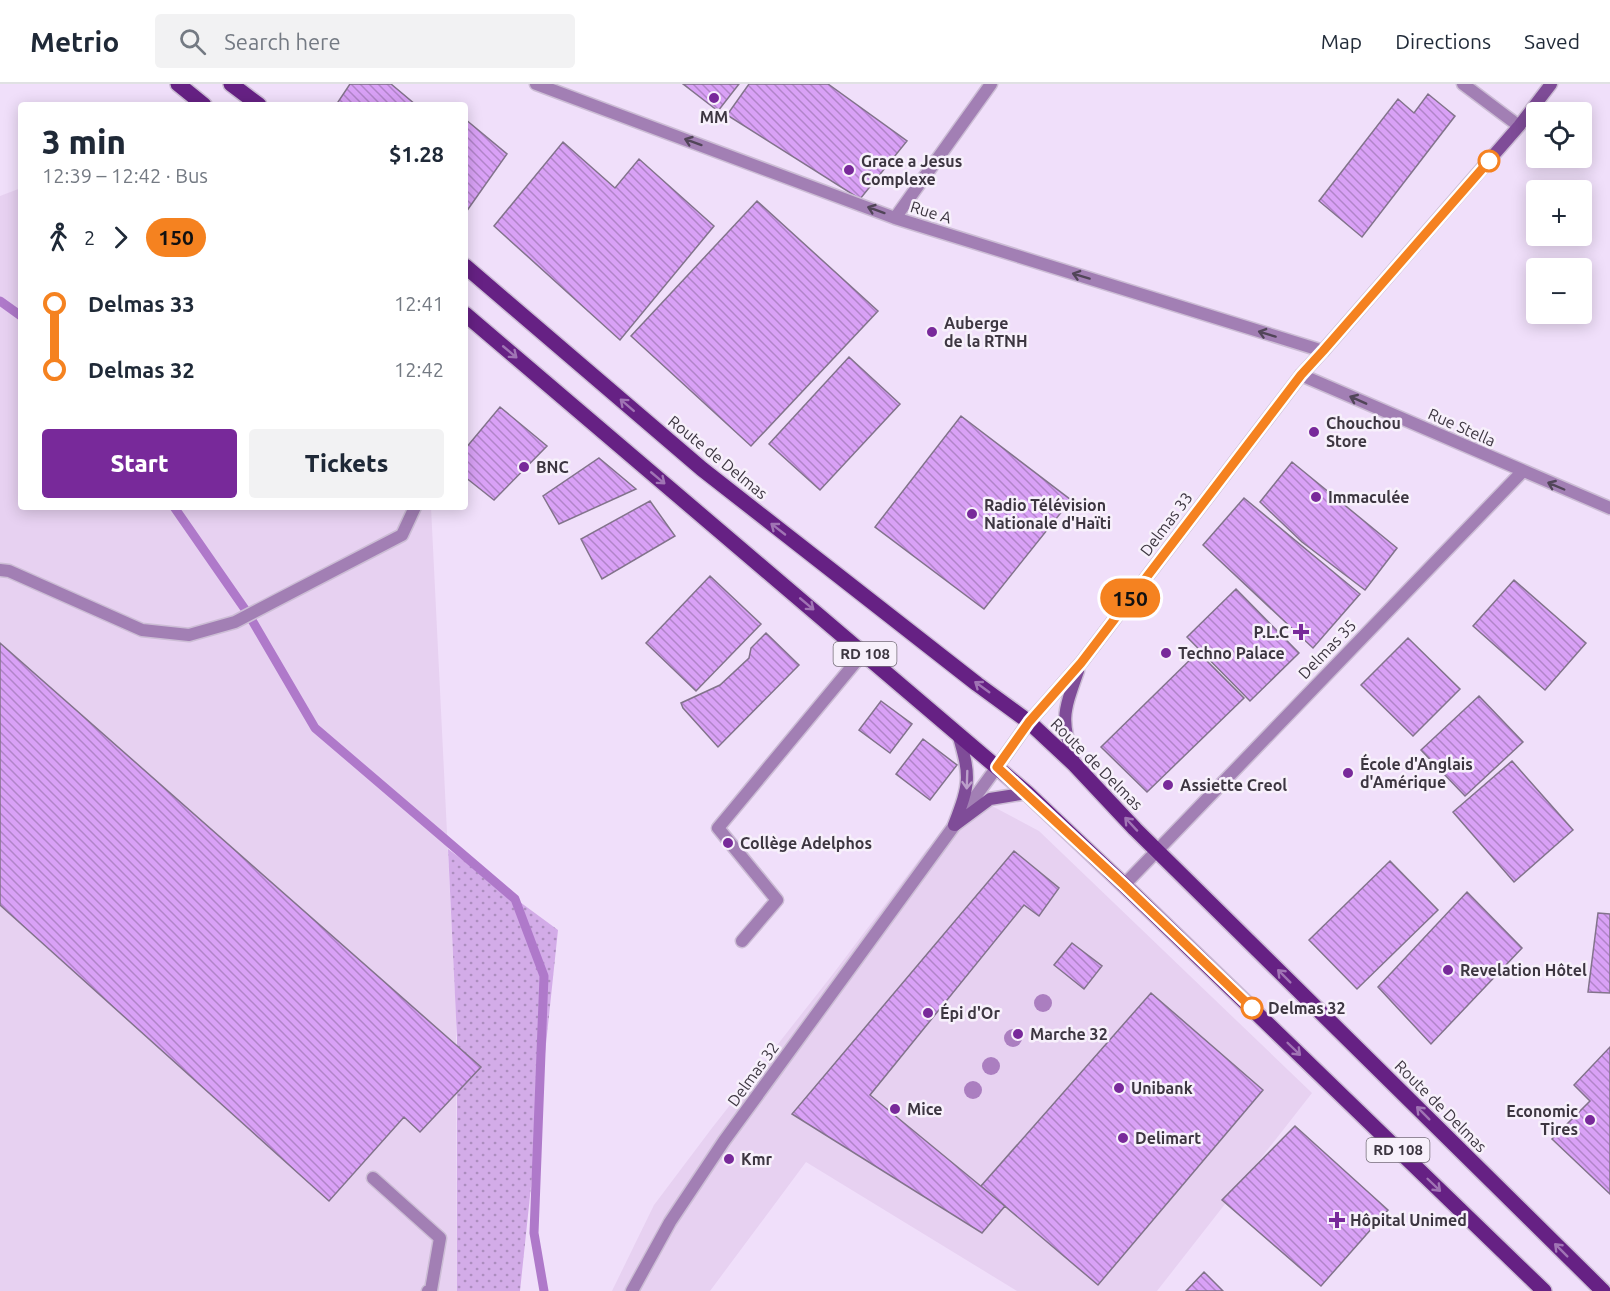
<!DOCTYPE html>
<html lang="en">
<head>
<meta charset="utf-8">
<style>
	body { margin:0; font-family:Ubuntu,sans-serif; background:#f2f2f3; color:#1f2937; height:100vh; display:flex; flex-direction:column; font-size:22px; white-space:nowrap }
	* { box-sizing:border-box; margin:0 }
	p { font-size:20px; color:#747a83 }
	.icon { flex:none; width:33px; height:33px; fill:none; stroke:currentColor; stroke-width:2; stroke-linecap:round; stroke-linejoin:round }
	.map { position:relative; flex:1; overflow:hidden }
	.details { position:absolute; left:18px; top:18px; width:450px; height:408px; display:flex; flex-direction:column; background:#fff; border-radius:6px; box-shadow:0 3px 15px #0003 }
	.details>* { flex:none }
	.badge { padding:0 12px; border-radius:20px; font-size:21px; line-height:39px }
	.tools { position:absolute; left:1526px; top:18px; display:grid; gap:12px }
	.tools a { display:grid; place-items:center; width:66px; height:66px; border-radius:6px; background:#fff; box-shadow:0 3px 15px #0003; font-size:30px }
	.map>.badge { position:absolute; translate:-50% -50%; box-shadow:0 0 0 3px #fff }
	.legs { display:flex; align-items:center; gap:9px; height:66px; padding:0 24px; font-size:20px }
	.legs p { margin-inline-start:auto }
	.head { display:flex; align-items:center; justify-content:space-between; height:102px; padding:0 24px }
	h1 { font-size:33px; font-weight:800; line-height:45px }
	.action { display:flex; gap:12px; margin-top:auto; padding:12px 24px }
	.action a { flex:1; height:69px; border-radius:6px; background:#78299a; color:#fff; font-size:24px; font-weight:800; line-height:69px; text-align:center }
	.action a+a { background:#f2f2f3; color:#1f2937 }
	ul { padding:0 24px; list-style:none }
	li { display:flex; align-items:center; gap:21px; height:66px; font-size:22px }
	li i { display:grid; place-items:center; width:9px; height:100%; margin:0 8px; background:currentColor }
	li i::after { content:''; width:15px; height:15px; margin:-8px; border:4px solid; border-radius:50%; background:#fff }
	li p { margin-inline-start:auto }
	li:first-child i { background:linear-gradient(#0000 50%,currentColor 0) }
	li:last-child i { background:linear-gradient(currentColor 50%,#0000 0) }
	header { display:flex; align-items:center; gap:36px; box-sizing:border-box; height:84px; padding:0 30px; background:#fff; border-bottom:2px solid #e0e1e3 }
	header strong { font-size:28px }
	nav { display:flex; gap:33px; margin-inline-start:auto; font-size:21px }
	.search { width:420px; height:54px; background:#f2f2f3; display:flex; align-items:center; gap:15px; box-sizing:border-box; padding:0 21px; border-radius:6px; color:#747a83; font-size:22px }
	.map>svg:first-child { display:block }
	.built { fill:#e7d1f1 }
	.grass { fill:url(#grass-dots) }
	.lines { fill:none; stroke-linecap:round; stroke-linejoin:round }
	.stream { stroke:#af79ca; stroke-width:9 }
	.building { fill:url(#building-back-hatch); stroke:#82738b; stroke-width:1.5 }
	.service-casing { stroke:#ccbdd5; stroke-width:15 }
	.minor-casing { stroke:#ccbdd5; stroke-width:15 }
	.tertiary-casing { stroke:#ccbdd5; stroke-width:15 }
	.secondary-casing { stroke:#ccbdd5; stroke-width:15 }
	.primary-casing { stroke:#ccbdd5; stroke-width:18 }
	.service { stroke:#a27fb4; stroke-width:12 }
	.minor { stroke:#a27fb4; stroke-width:12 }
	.tertiary { stroke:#a27fb4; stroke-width:12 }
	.secondary { stroke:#7f4c98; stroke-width:12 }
	.primary { stroke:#662184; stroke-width:15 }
	.tree { fill:#ab7ec0 }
	.oneway { stroke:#514558 }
	.oneway2 { stroke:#a074b4 }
	.oneway3 { stroke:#bb9eca }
	.line-1-casing { stroke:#fff; stroke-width:14 }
	.line-1 { stroke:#f58220; stroke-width:9 }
	.poi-dot { fill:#78299a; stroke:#f7f0fb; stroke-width:2 }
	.stop-1-dot { fill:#fff; stroke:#f58220; stroke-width:3 }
	.labels { text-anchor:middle; stroke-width:5; stroke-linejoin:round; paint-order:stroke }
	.shield { fill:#f7f0fb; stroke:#756e79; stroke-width:1.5 }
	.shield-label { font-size:15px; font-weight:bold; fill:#3d3641 }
	.poi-label { font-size:16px; font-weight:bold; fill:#3d3641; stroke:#f7f0fb; text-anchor:start }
	.street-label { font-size:16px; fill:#3d3641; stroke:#f7f0fb }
	.stop-label { font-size:16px; font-weight:bold; fill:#3d3641; stroke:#f7f0fb; text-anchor:start }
</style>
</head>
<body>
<header>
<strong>Metrio</strong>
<div class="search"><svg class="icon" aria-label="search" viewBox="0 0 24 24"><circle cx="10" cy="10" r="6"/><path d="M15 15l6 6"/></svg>Search here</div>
<nav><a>Map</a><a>Directions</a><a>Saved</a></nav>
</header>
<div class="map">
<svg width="1610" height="1207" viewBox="0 0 1610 1207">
	<defs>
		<pattern id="grass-dots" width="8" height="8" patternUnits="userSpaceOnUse" patternTransform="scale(1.5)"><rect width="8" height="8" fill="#d3ace8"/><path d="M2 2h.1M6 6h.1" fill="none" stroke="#ac8dbe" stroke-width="1.8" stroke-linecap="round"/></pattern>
		<pattern id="building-back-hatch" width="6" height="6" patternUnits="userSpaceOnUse" patternTransform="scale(1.5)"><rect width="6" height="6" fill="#d9a1f6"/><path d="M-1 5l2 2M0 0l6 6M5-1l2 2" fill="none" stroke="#b184c9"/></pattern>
	</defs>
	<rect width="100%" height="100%" fill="#f0dffa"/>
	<path class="built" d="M 21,104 L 21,423 L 431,423 L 456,932 L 457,1207 L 0,1207 L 0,112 Z
		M 992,722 L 1039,747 L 1312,1009 L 1157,1207 L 1017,1207 L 806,1078 L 710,1207 L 612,1207 L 654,1121 L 712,1044 L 833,890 L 927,765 Z"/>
	<path class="grass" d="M 448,765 L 558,846 L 520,1207 L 457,1207 L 457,954 Z"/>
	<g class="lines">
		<path class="stream" d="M 0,217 L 21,232
			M 174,423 L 249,531 L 315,644 L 515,815 L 544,892 L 534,1149 L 544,1207"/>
	</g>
	<path class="building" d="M 350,0 L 391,0 L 416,21 L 336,21 Z
		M 683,0 L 739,0 L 718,27 Z
		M 749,0 L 828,0 L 907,57 L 860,115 L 727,31 Z
		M 1428,10 L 1455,32 L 1362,153 L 1319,117 L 1398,15 L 1414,29 Z
		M 465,35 L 507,70 L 466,128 L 465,127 Z
		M 563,58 L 615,104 L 639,75 L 714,142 L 620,256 L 494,142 Z
		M 757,117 L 878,227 L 751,362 L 631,252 Z
		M 849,273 L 900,320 L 820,406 L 769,360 Z
		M 500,323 L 547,362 L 494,416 L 465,393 L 465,365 Z
		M 961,332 L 1071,416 L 984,525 L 875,443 Z
		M 599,374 L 636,405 L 559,440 L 543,412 Z
		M 1292,378 L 1397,464 L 1365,506 L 1302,458 L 1260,418 Z
		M 1244,414 L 1360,510 L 1313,564 L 1203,461 Z
		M 650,417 L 675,452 L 602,495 L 581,455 Z
		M 710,492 L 761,540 L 696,607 L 646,559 Z
		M 1514,496 L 1586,559 L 1545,606 L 1473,542 Z
		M 1236,505 L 1299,569 L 1250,617 L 1187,553 Z
		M 766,549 L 799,581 L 718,663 L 683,624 L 681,619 L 720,601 L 749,574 L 751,564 Z
		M 1408,554 L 1460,605 L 1413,652 L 1361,601 Z
		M 0,559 L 481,983 L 420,1048 L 404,1033 L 329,1117 L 0,821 Z
		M 1198,568 L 1244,614 L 1147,708 L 1101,663 Z
		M 1479,612 L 1523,658 L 1465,712 L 1421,666 Z
		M 881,617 L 912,640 L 890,669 L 859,646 Z
		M 923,655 L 957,681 L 930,716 L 896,690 Z
		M 1512,677 L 1573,746 L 1514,798 L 1453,728 Z
		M 1014,767 L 1059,804 L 1039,832 L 1024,821 L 870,1011 L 1005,1122 L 982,1149 L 792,1030 Z
		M 1390,777 L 1438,826 L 1357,905 L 1309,856 Z
		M 1467,808 L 1522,864 L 1431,960 L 1378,903 Z
		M 1598,829 L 1610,830 L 1610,909 L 1588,908 Z
		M 1072,859 L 1102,882 L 1084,905 L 1054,881 Z
		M 1151,909 L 1263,1006 L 1098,1201 L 981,1102 Z
		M 1610,963 L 1610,1110 L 1552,1055 L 1590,1017 L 1574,1001 Z
		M 1295,1042 L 1388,1126 L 1321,1202 L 1222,1116 Z
		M 1204,1188 L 1223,1207 L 1186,1207 Z"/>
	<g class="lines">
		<defs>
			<path id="service" d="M 0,486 L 9,487 L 142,546 L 189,551 L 235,538 L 402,451 L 415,423
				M 742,857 L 777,816 L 718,744 L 864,568
				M 373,1094 L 440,1154 L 431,1206 L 428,1207"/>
			<path id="minor" d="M 536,0 L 895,134 L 1323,267
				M 1463,0 L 1519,42
				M 895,134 L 991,0
				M 1301,291 L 1610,424
				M 1124,801 L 1522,388"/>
			<path id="tertiary" d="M 632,1207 L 670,1138 L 724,1057 L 997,683"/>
			<path id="secondary" d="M 1075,681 C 1061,635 1062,632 1078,587
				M 997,683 L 1029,638 L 1081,579 L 1301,291 L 1323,267 L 1519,42 L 1551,0
				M 954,741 C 970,699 971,693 958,650
				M 955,741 L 990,715 L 1027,709"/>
			<path id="primary" d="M 178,0 L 204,21
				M 231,0 L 259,21
				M 465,182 L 702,385 L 977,600 L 1029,638 L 1075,681 L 1135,745 L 1603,1207
				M 465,230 L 1027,709 L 1124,801 L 1544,1207"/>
		</defs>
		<use href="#service" class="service-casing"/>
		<use href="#minor" class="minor-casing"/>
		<use href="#tertiary" class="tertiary-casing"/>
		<use href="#secondary" class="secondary-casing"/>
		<use href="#primary" class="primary-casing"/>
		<use href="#service" class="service"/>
		<use href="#minor" class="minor"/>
		<use href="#tertiary" class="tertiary"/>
		<use href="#secondary" class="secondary"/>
		<use href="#primary" class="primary"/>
	</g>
	<g class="tree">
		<circle cx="1043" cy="919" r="9"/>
		<circle cx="1013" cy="954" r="9"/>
		<circle cx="991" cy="982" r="9"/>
		<circle cx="973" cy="1006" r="9"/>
	</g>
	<defs><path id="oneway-shaft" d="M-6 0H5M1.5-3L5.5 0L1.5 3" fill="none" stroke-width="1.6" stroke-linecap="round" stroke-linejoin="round" transform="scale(1.5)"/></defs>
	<g class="oneway">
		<use href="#oneway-shaft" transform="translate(693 58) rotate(-160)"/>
		<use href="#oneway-shaft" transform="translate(876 126) rotate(-160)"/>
		<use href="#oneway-shaft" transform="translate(1081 192) rotate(-163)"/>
		<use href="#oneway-shaft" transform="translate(1267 250) rotate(-163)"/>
		<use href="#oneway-shaft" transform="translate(1358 316) rotate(-156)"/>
		<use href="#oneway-shaft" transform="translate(1556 402) rotate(-157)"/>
	</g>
	<g class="oneway2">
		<use href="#oneway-shaft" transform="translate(510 268) rotate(40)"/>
		<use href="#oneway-shaft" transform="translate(627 321) rotate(-139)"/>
		<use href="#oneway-shaft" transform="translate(658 394) rotate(40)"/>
		<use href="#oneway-shaft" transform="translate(778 445) rotate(-142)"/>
		<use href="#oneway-shaft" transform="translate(807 520) rotate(40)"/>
		<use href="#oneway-shaft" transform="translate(982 603) rotate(-144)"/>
		<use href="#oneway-shaft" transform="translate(1131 740) rotate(-133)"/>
		<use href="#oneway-shaft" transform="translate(1284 892) rotate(-135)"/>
		<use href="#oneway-shaft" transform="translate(1294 965) rotate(44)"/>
		<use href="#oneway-shaft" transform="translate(1423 1029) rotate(-135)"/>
		<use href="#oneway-shaft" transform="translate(1434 1101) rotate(44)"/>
		<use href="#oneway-shaft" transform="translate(1561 1166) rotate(-135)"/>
	</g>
	<use class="oneway3" href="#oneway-shaft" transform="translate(967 696) rotate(92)"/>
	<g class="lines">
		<defs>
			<path id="line-1" d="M 1252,924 L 1124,801 L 997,683 L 1029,638 L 1081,579 L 1301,291 L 1323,267 L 1489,77"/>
		</defs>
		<use href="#line-1" class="line-1-casing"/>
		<use href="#line-1" class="line-1"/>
	</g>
	<g class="poi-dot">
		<circle cx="714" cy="14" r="6"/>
		<circle cx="849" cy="86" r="6"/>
		<circle cx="932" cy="248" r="6"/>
		<circle cx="1314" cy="348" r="6"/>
		<circle cx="524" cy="383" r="6"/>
		<circle cx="1316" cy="413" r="6"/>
		<circle cx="972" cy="430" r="6"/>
		<path d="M1298 539h6v6h6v6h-6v6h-6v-6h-6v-6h6z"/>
		<circle cx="1166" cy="569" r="6"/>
		<circle cx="1348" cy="689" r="6"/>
		<circle cx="1168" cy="701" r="6"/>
		<circle cx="728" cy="759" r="6"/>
		<circle cx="1448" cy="886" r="6"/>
		<circle cx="928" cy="929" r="6"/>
		<circle cx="1018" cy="950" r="6"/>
		<circle cx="1119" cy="1004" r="6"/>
		<circle cx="895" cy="1025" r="6"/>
		<circle cx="1590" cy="1036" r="6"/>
		<circle cx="1123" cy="1054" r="6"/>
		<circle cx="729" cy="1075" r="6"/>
		<path d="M1334 1127h6v6h6v6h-6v6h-6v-6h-6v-6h6z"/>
	</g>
	<g class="stop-1-dot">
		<circle cx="1489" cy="77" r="10"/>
		<circle cx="1252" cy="924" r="10"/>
	</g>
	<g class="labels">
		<g class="shield">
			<rect x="833.5" y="558" width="63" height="24" rx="4.5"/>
			<rect x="1366.5" y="1054" width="63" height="24" rx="4.5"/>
		</g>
		<g class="shield-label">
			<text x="865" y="575">RD 108</text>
			<text x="1398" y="1071">RD 108</text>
		</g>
		<g class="poi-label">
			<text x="714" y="39" text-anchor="middle">MM</text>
			<text x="861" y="83">Grace a Jesus<tspan x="861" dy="18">Complexe</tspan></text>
			<text x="944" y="245">Auberge<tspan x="944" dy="18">de la RTNH</tspan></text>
			<text x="1326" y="345">Chouchou<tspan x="1326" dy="18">Store</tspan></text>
			<text x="536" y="389">BNC</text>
			<text x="1328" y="419">Immaculée</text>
			<text x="984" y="427">Radio Télévision<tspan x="984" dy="18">Nationale d'Haïti</tspan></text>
			<text x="1289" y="554" text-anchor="end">P.L.C</text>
			<text x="1178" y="575">Techno Palace</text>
			<text x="1360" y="686">École d'Anglais<tspan x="1360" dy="18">d'Amérique</tspan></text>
			<text x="1180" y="707">Assiette Creol</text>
			<text x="740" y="765">Collège Adelphos</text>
			<text x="1460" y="892">Revelation Hôtel</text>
			<text x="940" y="935">Épi d'Or</text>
			<text x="1030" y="956">Marche 32</text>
			<text x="1131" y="1010">Unibank</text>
			<text x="907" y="1031">Mice</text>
			<text x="1578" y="1033" text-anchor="end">Economic<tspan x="1578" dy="18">Tires</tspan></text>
			<text x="1135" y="1060">Delimart</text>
			<text x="741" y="1081">Kmr</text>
			<text x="1350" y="1142">Hôpital Unimed</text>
		</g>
		<g class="street-label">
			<text transform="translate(931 128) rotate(17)" y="6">Rue A</text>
			<text transform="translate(1462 343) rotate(24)" y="6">Rue Stella</text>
			<text transform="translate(718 373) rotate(39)" y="6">Route de Delmas</text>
			<text transform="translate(1166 440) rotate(-53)" y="6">Delmas 33</text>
			<text transform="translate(1327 565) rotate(-46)" y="6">Delmas 35</text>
			<text transform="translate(1097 680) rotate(45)" y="6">Route de Delmas</text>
			<text transform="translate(753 990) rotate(-54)" y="6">Delmas 32</text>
			<text transform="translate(1441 1022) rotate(45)" y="6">Route de Delmas</text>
		</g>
		<g class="stop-label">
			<text x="1268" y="930">Delmas 32</text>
		</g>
	</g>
</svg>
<div class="tools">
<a><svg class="icon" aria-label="locate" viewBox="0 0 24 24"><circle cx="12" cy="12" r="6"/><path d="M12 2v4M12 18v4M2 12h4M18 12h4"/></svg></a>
<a>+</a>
<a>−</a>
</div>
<b class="badge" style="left:1130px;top:514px;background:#f58220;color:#111">150</b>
<section class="details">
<div class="head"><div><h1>3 min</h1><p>12:39 – 12:42 · Bus</p></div><b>$1.28</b></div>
<div class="legs"><svg class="icon" aria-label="walk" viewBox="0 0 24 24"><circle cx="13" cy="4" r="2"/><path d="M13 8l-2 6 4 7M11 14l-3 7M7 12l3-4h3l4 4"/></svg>2<svg class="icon" aria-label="forward" viewBox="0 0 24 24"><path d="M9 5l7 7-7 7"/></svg><b class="badge" style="background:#f58220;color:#111">150</b></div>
<ul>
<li><i style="color:#f58220"></i><b>Delmas 33</b><p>12:41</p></li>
<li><i style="color:#f58220"></i><b>Delmas 32</b><p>12:42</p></li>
</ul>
<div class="action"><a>Start</a><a>Tickets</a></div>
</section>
</div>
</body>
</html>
